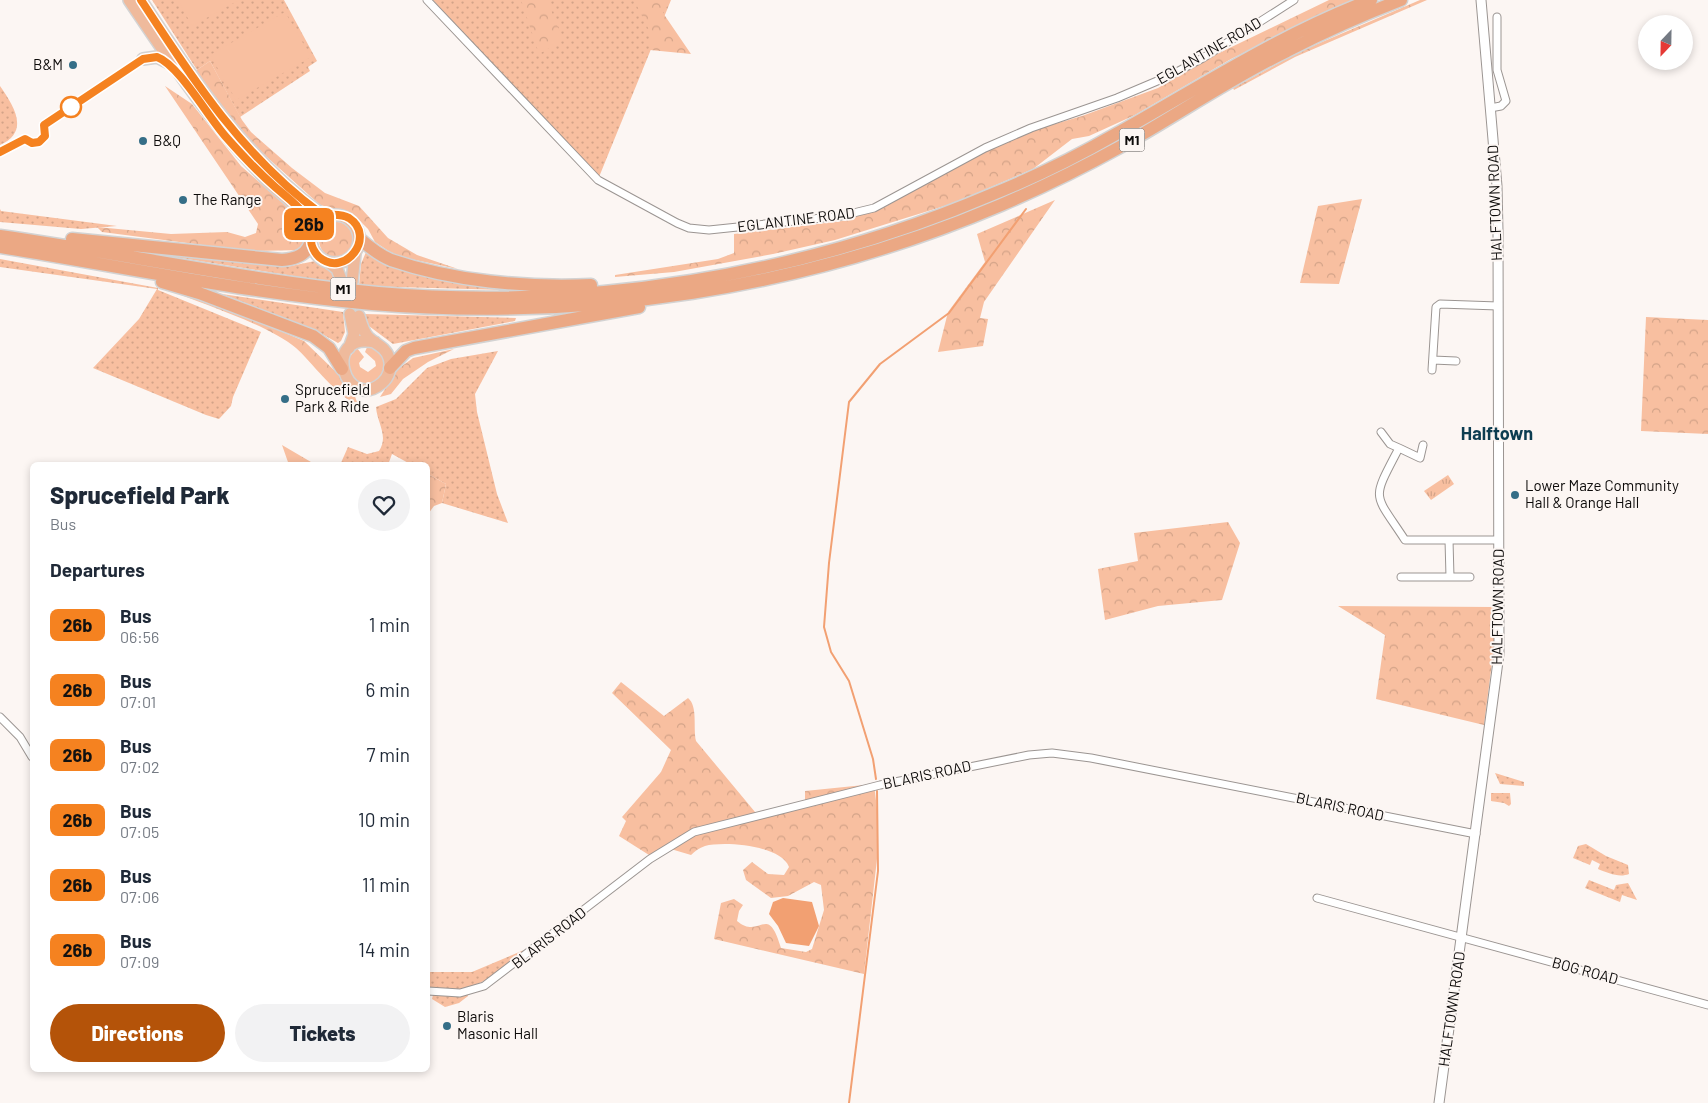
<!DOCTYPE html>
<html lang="en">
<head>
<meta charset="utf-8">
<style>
	body { margin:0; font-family:Barlow,sans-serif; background:#f2f2f3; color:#1f2937; height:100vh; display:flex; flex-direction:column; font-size:19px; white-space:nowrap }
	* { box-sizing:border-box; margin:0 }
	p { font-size:16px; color:#747a83 }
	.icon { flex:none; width:28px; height:28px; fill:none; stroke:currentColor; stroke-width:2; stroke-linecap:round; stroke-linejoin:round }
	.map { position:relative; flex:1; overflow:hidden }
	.sheet { position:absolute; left:30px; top:462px; width:400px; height:610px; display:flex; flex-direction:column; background:#fff; border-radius:8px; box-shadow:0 2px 8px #0003 }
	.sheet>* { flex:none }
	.badge { padding:0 10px; border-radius:8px; font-size:18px; line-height:32px }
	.needle { width:32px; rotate:202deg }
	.tools { position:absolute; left:1638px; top:15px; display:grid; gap:10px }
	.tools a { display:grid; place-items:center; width:55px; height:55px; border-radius:50%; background:#fff; box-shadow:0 2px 8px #0003; font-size:25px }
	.map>.badge { position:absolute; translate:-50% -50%; box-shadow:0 0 0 2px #fff }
	h2 { padding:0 20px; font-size:19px; line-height:45px }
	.round { display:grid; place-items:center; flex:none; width:52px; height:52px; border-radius:26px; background:#f2f2f3 }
	.summary { display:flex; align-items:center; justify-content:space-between; height:85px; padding:0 20px }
	h1 { font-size:24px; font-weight:800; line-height:38px }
	.cta { display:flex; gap:10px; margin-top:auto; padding:10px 20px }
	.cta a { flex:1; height:58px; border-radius:30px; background:#b45309; color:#fff; font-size:20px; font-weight:800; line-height:58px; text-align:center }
	.cta a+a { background:#f2f2f3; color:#1f2937 }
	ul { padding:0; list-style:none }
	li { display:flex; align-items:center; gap:15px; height:65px; padding:0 20px }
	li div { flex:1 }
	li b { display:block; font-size:19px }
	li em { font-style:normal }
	li .badge { min-width:55px; font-weight:700; text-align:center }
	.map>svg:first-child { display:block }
	.grass { fill:url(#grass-dots) }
	.forest { fill:url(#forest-crowns) }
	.park { fill:url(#park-tufts) }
	.garden { fill:#f8bfa0 }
	.water { fill:#f2a072 }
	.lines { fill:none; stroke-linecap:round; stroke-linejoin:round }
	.stream { stroke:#f2a072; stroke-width:2 }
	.minor-casing { stroke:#9b9592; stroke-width:9 }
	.tertiary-casing { stroke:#9b9592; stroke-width:11 }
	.trunk-casing { stroke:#d3d3d3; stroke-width:14 }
	.motorway-casing { stroke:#d3d3d3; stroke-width:15 }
	.minor { stroke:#fff; stroke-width:7 }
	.tertiary { stroke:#fff; stroke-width:9 }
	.trunk { stroke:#efba9c; stroke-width:11 }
	.motorway { stroke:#eba884; stroke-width:12 }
	.line-casing { stroke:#fff; stroke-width:11 }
	.line { stroke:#f58220; stroke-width:8 }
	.poi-dot { fill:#356e87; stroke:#fcf6f3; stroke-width:2 }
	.stop-dot { fill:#fff; stroke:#f58220; stroke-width:2.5 }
	.labels { text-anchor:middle; stroke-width:4; stroke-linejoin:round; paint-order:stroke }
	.shield { fill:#fcf6f3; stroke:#555250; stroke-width:1 }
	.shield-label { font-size:14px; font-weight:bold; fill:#0d0b0a }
	.street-label { font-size:15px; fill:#0d0b0a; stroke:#fcf6f3 }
	.poi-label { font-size:15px; fill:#0d0b0a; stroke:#fcf6f3; text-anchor:start }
	.quarter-label { font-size:18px; font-weight:bold; fill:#0d3d51; stroke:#fcf6f3 }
</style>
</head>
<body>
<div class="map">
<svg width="1708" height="1103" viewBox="0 0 1708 1103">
	<defs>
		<pattern id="grass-dots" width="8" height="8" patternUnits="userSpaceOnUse" patternTransform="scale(1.25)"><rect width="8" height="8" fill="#f8bfa0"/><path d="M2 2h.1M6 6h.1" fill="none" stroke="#d3a388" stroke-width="1.8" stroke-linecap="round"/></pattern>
		<pattern id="forest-crowns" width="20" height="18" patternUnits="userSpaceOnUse" patternTransform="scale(1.25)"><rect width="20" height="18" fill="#f8bfa0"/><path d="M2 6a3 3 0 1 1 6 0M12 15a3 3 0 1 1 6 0" fill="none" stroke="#d3a388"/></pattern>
		<pattern id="park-tufts" width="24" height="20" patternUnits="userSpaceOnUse" patternTransform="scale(1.25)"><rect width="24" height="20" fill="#f8bfa0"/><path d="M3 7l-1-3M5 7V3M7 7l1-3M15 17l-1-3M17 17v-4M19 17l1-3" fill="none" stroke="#d3a388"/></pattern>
	</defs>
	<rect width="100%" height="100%" fill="#fcf6f3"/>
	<path class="grass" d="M 152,0 L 284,0 L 317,61 L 308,67 L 310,71 L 240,117 L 210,61 L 197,70 Z
		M 433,0 L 671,0 L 599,177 L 442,10 Z
		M 0,86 C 13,105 31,131 0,145 Z
		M 0,209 L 1,211 L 117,226 L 81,229 L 0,222 Z
		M 366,252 L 507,288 L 506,290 L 359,286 L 361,264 Z
		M 176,254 L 286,267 L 315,261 L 335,275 L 338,283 L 168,256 Z
		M 0,259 L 158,288 L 158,290 L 261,332 L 233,397 L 231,406 L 219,419 L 206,415 L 93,368 L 139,319 L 157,289 L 0,267 Z
		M 222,294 L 343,312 L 345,332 L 341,341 L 338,343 L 315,330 Z
		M 364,314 L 516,318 L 515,321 L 393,344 L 369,326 Z
		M 498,351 L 475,394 L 477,412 L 497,494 L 508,523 L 442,503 L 446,484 L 428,474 L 428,465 L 412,465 L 392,454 L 388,465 L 340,465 L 348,447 L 367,454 L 379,451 C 389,436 377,423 376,407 L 396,399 L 427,368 L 451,359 Z
		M 1495,773 L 1524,782 L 1524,786 L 1500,784 Z
		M 1491,793 L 1510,793 L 1511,804 L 1509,806 L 1504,803 L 1491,801 Z
		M 1586,844 L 1606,856 L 1628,865 L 1629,874 C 1619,878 1608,873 1598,869 L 1600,864 L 1592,860 L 1590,865 L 1573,858 L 1578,846 Z
		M 1589,880 L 1614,890 L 1616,885 L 1628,883 L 1637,900 L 1622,895 L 1620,902 L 1585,888 Z
		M 524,950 C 495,977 470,997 428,988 L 428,972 L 472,972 Z
		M 433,995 L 468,995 L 468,996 L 459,1003 L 445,1007 L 432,999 Z"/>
	<path class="forest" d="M 521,0 L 547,0 L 563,40 L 539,54 Z
		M 634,0 L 670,0 L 663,13 L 691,54 L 650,50 L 650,32 Z
		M 1329,0 L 1354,0 L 1231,59 L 1135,115 L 1089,136 L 1072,139 L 1033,169 L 954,203 L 835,240 L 773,254 L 674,272 L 615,277 L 615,275 L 718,259 L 734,253 L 734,234 L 842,221 L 883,208 L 950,169 L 989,150 L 1031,131 L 1082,116 L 1158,88 L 1217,54 Z
		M 1420,0 L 1427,0 L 1295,57 L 1234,90 L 1233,88 L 1301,51 Z
		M 210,61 L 242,120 L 251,132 L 292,168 L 325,193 L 359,206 L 388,238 L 417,255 L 458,269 L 396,256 L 375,242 L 368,229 L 352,213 L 320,205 L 250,142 L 194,72 Z
		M 165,86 L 192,104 L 241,166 L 300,218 L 306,231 L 308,242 L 303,250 L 249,251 L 102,232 L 97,227 L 171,234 L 227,232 L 245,237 L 256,233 L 258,224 Z
		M 1362,199 L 1339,284 L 1300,283 L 1318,206 Z
		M 1055,200 L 984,302 L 980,318 L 988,319 L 983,346 L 938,352 L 948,312 L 985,262 L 977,234 Z
		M319 240a18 18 0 1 1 36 0a18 18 0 1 1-36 0Z
		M 166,289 L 217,304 L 304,341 L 336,372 L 353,391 L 357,402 C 345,406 308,358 296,348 C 267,324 202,304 166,289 Z
		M 1646,317 L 1708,320 L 1708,434 L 1641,431 Z
		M 454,349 L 428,362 L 403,379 L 391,394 L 380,397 L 398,369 L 413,358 Z
		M 282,445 L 311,462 L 322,465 L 289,465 Z
		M 428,474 L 446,484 L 442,503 L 434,506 L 428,514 Z
		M 1228,522 L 1240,543 L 1222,600 L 1158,606 L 1105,620 L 1098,569 L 1138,561 L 1134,533 Z
		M 1338,606 L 1494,607 L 1495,639 L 1484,725 L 1376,699 L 1385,635 Z
		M 621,682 L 664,716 L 688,698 C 698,706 693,727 696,741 L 760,818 L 805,802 L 805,791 L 874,784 L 877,809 L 878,850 L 864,974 L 714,939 L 721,903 L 734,899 L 743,905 L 739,911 L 737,921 C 761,941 767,901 781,948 L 806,952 L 812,949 L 824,910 L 821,885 L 814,882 L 788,896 L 771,898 L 746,880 L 743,870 L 752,862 L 768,874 L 784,875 L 789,867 C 781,845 724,841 705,846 C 699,848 695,851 691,855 L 664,847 L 649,855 L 619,836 L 626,821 L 622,817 L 661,772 L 671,750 L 612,693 Z"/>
	<path class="park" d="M 1448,475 L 1454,484 L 1431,500 L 1424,491 Z"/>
	<path class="garden" d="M 178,0 L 239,0 L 192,26 Z
		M 285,12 L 311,57 L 236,100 L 210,55 Z
		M 368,345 L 381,352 L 386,366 C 378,385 368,390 350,376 L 348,359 L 357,348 L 364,357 L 359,363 L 360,367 L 368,372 L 376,366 L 375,361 L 365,352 Z"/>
	<path class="water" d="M 783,898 L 812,902 L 819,926 L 809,946 L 786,943 L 778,926 L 769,914 L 773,902 Z"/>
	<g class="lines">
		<path class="stream" d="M 876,779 L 873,759 L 849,681 L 831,652 L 824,627 L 829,563 L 849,402 L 880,364 L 949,313 L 1026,209
			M 849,1103 L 878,871 L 877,791"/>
		<defs>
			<path id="minor" d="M 427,0 L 598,180 L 677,223 L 689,228 L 709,230 L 841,216 L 874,208 L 985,148 L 1031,128 L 1117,98 L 1169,76 L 1203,58 L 1294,0
				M 1490,108 L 1501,106 L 1506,101 L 1497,70 L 1497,17
				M 1433,360 L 1456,361
				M 1432,370 L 1436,307 L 1440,304 L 1498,306
				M 1381,432 L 1390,444 L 1399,448 C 1371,502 1373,491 1405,540 L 1499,540
				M 1399,448 L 1420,458 L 1423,445
				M 1449,540 L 1450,577
				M 1401,577 L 1470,577
				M 0,717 L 20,737 L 32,757
				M 1317,898 L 1708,1005
				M 428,991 L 460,993 L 484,986 L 650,859 L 694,832 L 880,785 L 1029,755 L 1052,753 L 1091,758 L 1476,834"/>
			<path id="tertiary" d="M 1439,1103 L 1499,654 L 1498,231 L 1497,186 L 1481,0"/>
			<path id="trunk" d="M 129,0 C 173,65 215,129 271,184 C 287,199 306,210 312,232
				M 141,0 C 185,67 227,132 287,186 C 299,196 312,210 327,216
				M 143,59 L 157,57 L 169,63
				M311 239a24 24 0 1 1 48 0a24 24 0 1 1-48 0Z
				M 328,262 L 337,269 L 342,282
				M 352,282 L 355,254
				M 359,316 C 361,323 363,331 368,337 C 376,345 386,347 389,358 C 392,367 389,377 382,383 C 345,414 320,331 375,342
				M 349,348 L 354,334 L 350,314"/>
			<path id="motorway" d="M 0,236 C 126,254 251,281 378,293 C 586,311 801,276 993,194 C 1035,177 1076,157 1116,134 C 1200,87 1281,34 1371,0
				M 72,239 L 282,260 C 296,259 308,255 311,240
				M 360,239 C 369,247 379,255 391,260 C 452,281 527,288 591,285
				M 0,247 C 124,267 247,293 372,304 C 585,322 804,289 1001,205 C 1041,188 1082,168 1120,147 C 1176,116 1229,79 1287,51 C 1324,32 1362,15 1401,0
				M 162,282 L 199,293 L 313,336 L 329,348 L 342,369
				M 390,368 L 406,351 L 414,348 L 639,307"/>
		</defs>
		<use href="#minor" class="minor-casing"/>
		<use href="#tertiary" class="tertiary-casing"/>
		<use href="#trunk" class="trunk-casing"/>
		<use href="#motorway" class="motorway-casing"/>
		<use href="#minor" class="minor"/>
		<use href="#tertiary" class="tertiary"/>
		<use href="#trunk" class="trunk"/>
		<use href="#motorway" class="motorway"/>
	</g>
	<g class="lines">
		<defs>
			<path id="line" d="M 0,152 L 25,139 L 32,143 L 39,142 L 45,136 L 44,125 L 143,59 L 157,57 C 179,65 208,117 226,137 C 241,154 257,171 274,186 C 284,195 297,204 305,215 C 311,223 311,230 311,240 C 311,246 315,253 319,257 C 345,279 377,236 349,218 C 339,212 329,217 320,213 C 243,157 192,78 141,0"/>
		</defs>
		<use href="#line" class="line-casing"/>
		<use href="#line" class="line"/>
	</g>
	<g class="poi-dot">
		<circle cx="73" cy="65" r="5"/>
		<circle cx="143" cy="141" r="5"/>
		<circle cx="183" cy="200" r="5"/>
		<circle cx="285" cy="399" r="5"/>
		<circle cx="1515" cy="495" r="5"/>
		<circle cx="447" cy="1026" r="5"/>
	</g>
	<circle class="stop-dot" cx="71" cy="107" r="10"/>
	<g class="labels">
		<g class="shield">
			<rect x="1119.5" y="128.5" width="25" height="23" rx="4"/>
			<rect x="330.5" y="277.5" width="25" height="23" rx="4"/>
		</g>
		<g class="shield-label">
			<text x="1132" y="145">M1</text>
			<text x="343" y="294">M1</text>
		</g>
		<g class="street-label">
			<text transform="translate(1209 51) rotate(-30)" y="5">EGLANTINE ROAD</text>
			<text transform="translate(1495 203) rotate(-92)" y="5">HALFTOWN ROAD</text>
			<text transform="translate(796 220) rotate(-7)" y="5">EGLANTINE ROAD</text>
			<text transform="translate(1498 607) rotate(-89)" y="5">HALFTOWN ROAD</text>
			<text transform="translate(927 775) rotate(-12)" y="5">BLARIS ROAD</text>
			<text transform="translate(1340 807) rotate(12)" y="5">BLARIS ROAD</text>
			<text transform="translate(549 938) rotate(-38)" y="5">BLARIS ROAD</text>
			<text transform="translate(1585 971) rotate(15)" y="5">BOG ROAD</text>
			<text transform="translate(1452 1009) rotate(-82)" y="5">HALFTOWN ROAD</text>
		</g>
		<g class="poi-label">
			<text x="63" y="70" text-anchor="end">B&amp;M</text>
			<text x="153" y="146">B&amp;Q</text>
			<text x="193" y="205">The Range</text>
			<text x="295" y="395">Sprucefield<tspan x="295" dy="17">Park &amp; Ride</tspan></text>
			<text x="1525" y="491">Lower Maze Community<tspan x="1525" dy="17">Hall &amp; Orange Hall</tspan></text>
			<text x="457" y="1022">Blaris<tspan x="457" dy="17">Masonic Hall</tspan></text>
		</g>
		<g class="quarter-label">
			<text x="1497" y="440">Halftown</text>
		</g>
	</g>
</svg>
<div class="tools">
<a><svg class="needle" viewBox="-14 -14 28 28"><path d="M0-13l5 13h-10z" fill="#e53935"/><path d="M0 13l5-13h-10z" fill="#747a83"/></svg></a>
</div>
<b class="badge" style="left:309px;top:224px;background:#f58220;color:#111">26b</b>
<section class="sheet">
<div class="summary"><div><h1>Sprucefield Park</h1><p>Bus</p></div><a class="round"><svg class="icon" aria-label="heart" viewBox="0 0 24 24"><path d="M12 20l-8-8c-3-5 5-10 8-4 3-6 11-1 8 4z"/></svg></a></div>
<h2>Departures</h2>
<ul>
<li><span class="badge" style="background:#f58220;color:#111">26b</span><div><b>Bus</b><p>06:56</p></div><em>1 min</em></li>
<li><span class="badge" style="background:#f58220;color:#111">26b</span><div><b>Bus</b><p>07:01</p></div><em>6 min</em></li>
<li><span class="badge" style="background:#f58220;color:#111">26b</span><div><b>Bus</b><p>07:02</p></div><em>7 min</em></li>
<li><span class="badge" style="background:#f58220;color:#111">26b</span><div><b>Bus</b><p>07:05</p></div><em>10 min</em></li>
<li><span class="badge" style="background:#f58220;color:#111">26b</span><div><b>Bus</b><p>07:06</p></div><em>11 min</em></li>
<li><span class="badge" style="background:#f58220;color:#111">26b</span><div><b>Bus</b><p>07:09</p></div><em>14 min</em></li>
</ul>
<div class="cta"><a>Directions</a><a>Tickets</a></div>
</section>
</div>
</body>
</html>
